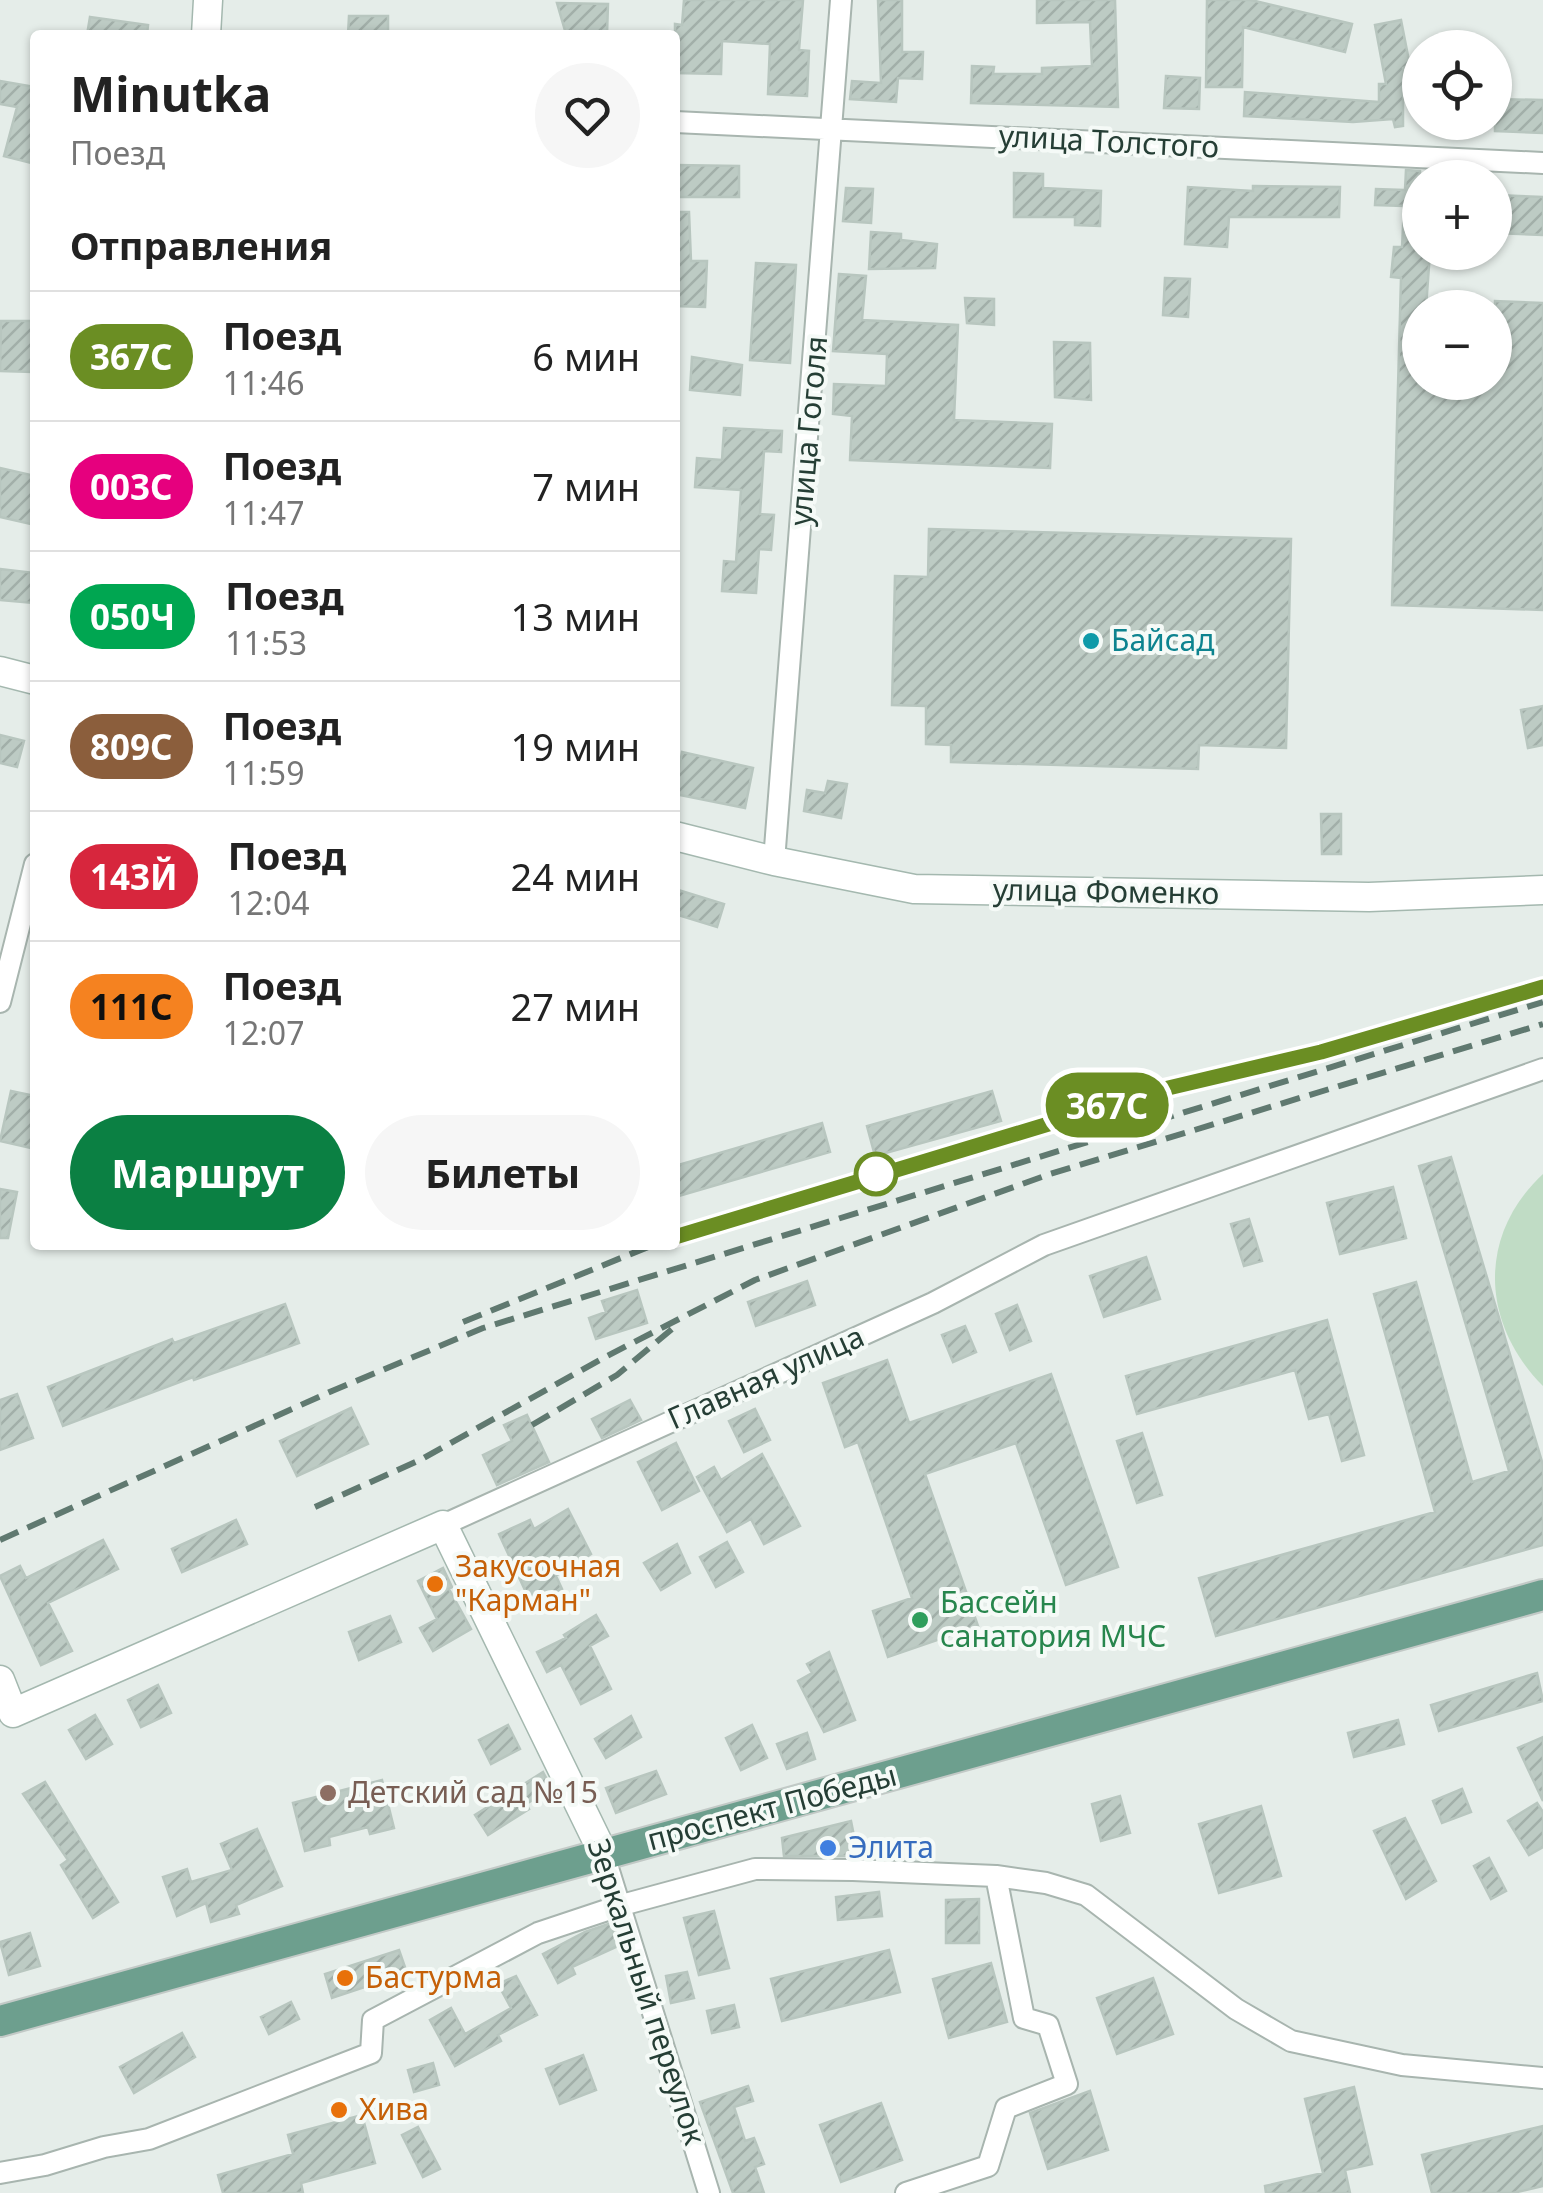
<!DOCTYPE html>
<html lang="ru">
<head>
<meta charset="utf-8">
<style>
	body { margin:0; font-family:"Noto Sans",sans-serif; background:#f6f6f6; color:#222; height:100vh; display:flex; flex-direction:column; font-size:38px; white-space:nowrap }
	* { box-sizing:border-box; margin:0 }
	p { font-size:32px; color:#767676 }
	.icon { flex:none; width:55px; height:55px; fill:none; stroke:currentColor; stroke-width:2; stroke-linecap:round; stroke-linejoin:round }
	.map { position:relative; flex:1; overflow:hidden }
	.details { position:absolute; left:30px; top:30px; width:650px; height:1220px; display:flex; flex-direction:column; background:#fff; border-radius:10px; box-shadow:0 2px 8px #0004 }
	.details>* { flex:none }
	.badge { padding:0 20px; border-radius:32px; font-size:35px; line-height:65px }
	.fabs { position:absolute; left:1402px; top:30px; display:grid; gap:20px }
	.fabs a { display:grid; place-items:center; width:110px; height:110px; border-radius:50%; background:#fff; box-shadow:0 2px 8px #0004; font-size:50px }
	.map>.badge { position:absolute; translate:-50% -50%; box-shadow:0 0 0 5px #fff }
	h2 { padding:0 40px; font-size:38px; line-height:90px }
	.round { display:grid; place-items:center; flex:none; width:105px; height:105px; border-radius:52px; background:#f6f6f6 }
	.summary { display:flex; align-items:center; justify-content:space-between; height:170px; padding:0 40px }
	h1 { font-size:48px; font-weight:700; line-height:75px }
	.action { display:flex; gap:20px; margin-top:auto; padding:20px 40px }
	.action a { flex:1; height:115px; border-radius:60px; background:#0b8043; color:#fff; font-size:40px; font-weight:700; line-height:115px; text-align:center }
	.action a+a { background:#f6f6f6; color:#222 }
	ul { padding:0; list-style:none }
	li { display:flex; align-items:center; gap:30px; height:130px; padding:0 40px; border-top:2px solid #e0e0e0 }
	li div { flex:1 }
	li b { display:block; font-size:38px }
	li em { font-style:normal }
	li .badge { min-width:110px; font-weight:700; text-align:center }
	.map>svg:first-child { display:block }
	.green { fill:#c0dcc5 }
	.building { fill:url(#building-hatch); stroke:#b8c6bf; stroke-width:2.5 }
	.lines { fill:none; stroke-linecap:round; stroke-linejoin:round }
	.street-casing { stroke:#a8b5af; stroke-width:24 }
	.secondary-casing { stroke:#a4b8af; stroke-width:31 }
	.primary-casing { stroke:#c2c9c6; stroke-width:34 }
	.street { stroke:#fff; stroke-width:20 }
	.secondary { stroke:#fff; stroke-width:28 }
	.primary { stroke:#6d9f8e; stroke-width:30 }
	.rail { stroke:#607970; stroke-width:6; stroke-dasharray:20 10; stroke-linecap:butt }
	.line-casing { stroke:#fff; stroke-width:22 }
	.line { stroke:#6b8e23; stroke-width:15 }
	.culture-dot { fill:#0f9aa8; stroke:#f5faf7; stroke-width:4 }
	.stop-dot { fill:#fff; stroke:#6b8e23; stroke-width:5 }
	.food-dot { fill:#e8710a; stroke:#f5faf7; stroke-width:4 }
	.leisure-dot { fill:#2e9e5b; stroke:#f5faf7; stroke-width:4 }
	.education-dot { fill:#8d6e63; stroke:#f5faf7; stroke-width:4 }
	.shop-dot { fill:#3f7fe0; stroke:#f5faf7; stroke-width:4 }
	.labels { text-anchor:middle; stroke-width:8; stroke-linejoin:round; paint-order:stroke }
	.street-label { font-size:30px; fill:#253e35; stroke:#f5faf7 }
	.culture-label { font-size:30px; fill:#0d838f; stroke:#f5faf7; text-anchor:start }
	.food-label { font-size:30px; fill:#c56008; stroke:#f5faf7; text-anchor:start }
	.leisure-label { font-size:30px; fill:#27864d; stroke:#f5faf7; text-anchor:start }
	.education-label { font-size:30px; fill:#785e54; stroke:#f5faf7; text-anchor:start }
	.shop-label { font-size:30px; fill:#366cbe; stroke:#f5faf7; text-anchor:start }
</style>
</head>
<body>
<div class="map">
<svg width="1543" height="2193" viewBox="0 0 1543 2193">
	<defs>
		<pattern id="building-hatch" width="6" height="6" patternUnits="userSpaceOnUse" patternTransform="scale(2.5)"><rect width="6" height="6" fill="#bdcbc4"/><path d="M-1 1l2-2M0 6l6-6M5 7l2-2" fill="none" stroke="#a2afa9"/></pattern>
	</defs>
	<rect width="100%" height="100%" fill="#e5ede9"/>
	<path class="green" d="M 1543,1174 L 1543,1386 C 1481,1324 1477,1235 1543,1174 Z"/>
	<path class="building" d="M 684,0 L 803,0 L 799,50 L 809,51 L 807,96 L 768,94 L 770,44 L 722,41 L 721,74 L 675,73 L 675,24 L 682,25 Z
		M 878,0 L 902,0 L 902,52 L 923,52 L 922,79 L 898,78 L 896,102 L 850,99 L 852,81 L 881,83 Z
		M 1037,0 L 1115,0 L 1118,107 L 971,103 L 972,66 L 994,67 L 993,74 L 1042,74 L 1042,68 L 1092,66 L 1090,22 L 1037,23 Z
		M 1207,0 L 1251,0 L 1352,24 L 1345,52 L 1243,27 L 1242,87 L 1206,87 Z
		M 557,3 L 608,4 L 607,35 L 566,34 Z
		M 349,16 L 388,16 L 388,35 L 348,35 Z
		M 90,17 L 148,25 L 147,35 L 87,35 Z
		M 1401,20 L 1410,66 L 1403,68 L 1403,126 L 1395,127 L 1393,119 L 1353,122 L 1244,116 L 1245,92 L 1379,102 L 1379,84 L 1386,84 L 1375,25 Z
		M 1166,76 L 1200,78 L 1199,109 L 1164,108 Z
		M 0,81 L 35,87 L 35,164 L 4,156 L 17,107 L 0,104 Z
		M 1495,99 L 1543,100 L 1543,133 L 1495,131 Z
		M 675,165 L 739,166 L 739,197 L 675,197 Z
		M 1406,170 L 1420,171 L 1420,252 L 1430,252 L 1426,308 L 1420,308 L 1420,382 L 1495,382 L 1495,301 L 1543,303 L 1543,610 L 1392,605 L 1401,278 L 1391,277 L 1394,247 L 1402,247 L 1404,206 L 1375,205 L 1376,189 L 1405,190 Z
		M 1014,173 L 1043,174 L 1043,188 L 1101,191 L 1100,226 L 1075,225 L 1075,217 L 1014,217 Z
		M 1253,186 L 1340,187 L 1339,217 L 1229,217 L 1227,247 L 1185,244 L 1188,187 L 1253,191 Z
		M 846,188 L 873,189 L 871,223 L 843,221 Z
		M 1495,195 L 1543,197 L 1543,235 L 1495,233 Z
		M 675,212 L 689,212 L 691,261 L 707,261 L 705,307 L 675,306 Z
		M 871,232 L 901,234 L 901,240 L 937,244 L 935,268 L 869,269 Z
		M 756,263 L 796,265 L 790,363 L 750,360 Z
		M 839,274 L 866,276 L 862,320 L 958,325 L 954,420 L 1052,424 L 1050,468 L 850,460 L 852,416 L 833,414 L 834,384 L 886,386 L 887,354 L 833,351 Z
		M 1165,278 L 1190,279 L 1188,317 L 1163,315 Z
		M 965,298 L 994,299 L 994,325 L 967,323 Z
		M 1,321 L 35,321 L 32,372 L 0,371 Z
		M 1054,342 L 1090,343 L 1091,400 L 1055,397 Z
		M 692,357 L 742,365 L 740,395 L 690,390 Z
		M 724,428 L 782,431 L 781,452 L 764,451 L 760,514 L 774,515 L 771,550 L 759,549 L 756,593 L 722,591 L 724,561 L 736,562 L 741,490 L 695,487 L 697,458 L 722,460 Z
		M 0,468 L 35,476 L 35,525 L 0,517 Z
		M 929,529 L 1291,539 L 1286,748 L 1199,745 L 1198,769 L 951,762 L 951,745 L 926,744 L 926,706 L 892,705 L 895,576 L 928,577 Z
		M 0,569 L 35,573 L 33,603 L 0,600 Z
		M 1543,706 L 1543,745 L 1528,748 L 1521,710 Z
		M 0,735 L 24,741 L 17,767 L 0,763 Z
		M 682,752 L 753,768 L 745,808 L 675,794 Z
		M 828,781 L 847,784 L 841,818 L 804,811 L 807,790 L 825,793 Z
		M 1321,814 L 1341,814 L 1341,854 L 1322,854 Z
		M 675,889 L 724,904 L 717,927 L 675,914 Z
		M 11,1091 L 35,1096 L 35,1149 L 0,1141 Z
		M 992,1091 L 1001,1121 L 875,1156 L 867,1126 Z
		M 822,1123 L 830,1152 L 675,1197 L 675,1166 Z
		M 1451,1157 L 1543,1465 L 1543,1545 L 1216,1636 L 1199,1578 L 1435,1512 L 1374,1294 L 1416,1282 L 1472,1482 L 1509,1471 L 1419,1166 Z
		M 1393,1187 L 1406,1238 L 1340,1254 L 1327,1203 Z
		M 0,1189 L 17,1192 L 8,1238 L 0,1238 Z
		M 1249,1219 L 1262,1261 L 1244,1266 L 1231,1224 Z
		M 1146,1257 L 1160,1299 L 1104,1317 L 1090,1276 Z
		M 807,1281 L 815,1305 L 756,1326 L 748,1302 Z
		M 637,1290 L 647,1323 L 596,1339 L 589,1318 L 606,1312 L 602,1301 Z
		M 285,1304 L 299,1343 L 194,1380 L 193,1377 L 63,1426 L 48,1387 L 172,1339 L 174,1343 Z
		M 1017,1305 L 1031,1341 L 1010,1350 L 996,1314 Z
		M 1327,1320 L 1364,1455 L 1342,1461 L 1329,1414 L 1309,1419 L 1295,1370 L 1137,1414 L 1126,1376 Z
		M 965,1326 L 976,1352 L 953,1362 L 942,1335 Z
		M 887,1360 L 909,1423 L 1051,1374 L 1118,1567 L 1066,1585 L 1016,1443 L 925,1474 L 978,1626 L 888,1657 L 873,1611 L 912,1598 L 858,1442 L 845,1447 L 823,1383 Z
		M 17,1394 L 33,1438 L 0,1450 L 0,1400 Z
		M 630,1400 L 641,1420 L 602,1438 L 592,1419 Z
		M 351,1408 L 368,1444 L 297,1476 L 280,1441 Z
		M 755,1409 L 770,1440 L 744,1452 L 729,1421 Z
		M 527,1415 L 549,1462 L 497,1485 L 483,1455 L 512,1441 L 504,1425 Z
		M 1142,1433 L 1162,1495 L 1137,1503 L 1117,1441 Z
		M 676,1443 L 699,1491 L 662,1510 L 638,1462 Z
		M 762,1454 L 800,1526 L 764,1544 L 751,1519 L 727,1532 L 697,1477 L 714,1467 L 721,1480 Z
		M 568,1509 L 591,1554 L 556,1576 L 562,1589 L 531,1603 L 499,1534 L 530,1520 L 534,1529 Z
		M 236,1520 L 247,1544 L 182,1572 L 172,1549 Z
		M 103,1540 L 118,1569 L 48,1603 L 72,1651 L 41,1665 L 0,1576 L 20,1566 L 26,1578 Z
		M 727,1542 L 743,1572 L 716,1587 L 700,1557 Z
		M 677,1544 L 690,1573 L 661,1590 L 644,1563 Z
		M 443,1568 L 452,1587 L 449,1589 L 471,1629 L 433,1651 L 420,1628 L 437,1619 L 418,1581 Z
		M 596,1615 L 608,1636 L 590,1646 L 611,1689 L 581,1704 L 561,1665 L 547,1672 L 537,1652 L 566,1638 L 564,1635 Z
		M 390,1616 L 401,1642 L 359,1660 L 349,1632 Z
		M 829,1652 L 855,1720 L 824,1732 L 798,1681 L 812,1673 L 807,1664 Z
		M 1537,1673 L 1543,1701 L 1439,1731 L 1431,1705 Z
		M 158,1685 L 171,1713 L 141,1727 L 128,1700 Z
		M 95,1715 L 112,1744 L 86,1759 L 69,1730 Z
		M 631,1716 L 641,1737 L 606,1758 L 595,1739 Z
		M 1398,1720 L 1404,1744 L 1354,1757 L 1348,1733 Z
		M 508,1725 L 520,1749 L 491,1764 L 479,1740 Z
		M 752,1725 L 767,1758 L 741,1770 L 726,1738 Z
		M 807,1733 L 815,1759 L 787,1769 L 777,1744 Z
		M 1543,1737 L 1543,1801 L 1518,1748 Z
		M 656,1771 L 666,1794 L 616,1813 L 606,1788 Z
		M 543,1772 L 552,1789 L 526,1804 L 529,1809 L 488,1835 L 475,1815 Z
		M 382,1780 L 394,1828 L 370,1834 L 368,1827 L 329,1837 L 330,1845 L 305,1851 L 293,1803 Z
		M 45,1782 L 118,1902 L 93,1918 L 61,1865 L 68,1860 L 23,1794 Z
		M 1462,1789 L 1471,1812 L 1442,1823 L 1433,1801 Z
		M 1120,1796 L 1130,1833 L 1101,1841 L 1092,1804 Z
		M 1537,1803 L 1543,1812 L 1543,1847 L 1529,1855 L 1508,1821 Z
		M 1261,1806 L 1281,1876 L 1219,1893 L 1199,1824 Z
		M 1405,1818 L 1436,1881 L 1406,1899 L 1374,1831 Z
		M 851,1821 L 858,1856 L 784,1856 L 782,1838 Z
		M 257,1829 L 282,1886 L 236,1905 L 239,1914 L 211,1922 L 206,1903 L 177,1916 L 163,1877 L 187,1869 L 191,1882 L 232,1870 L 221,1844 Z
		M 1489,1858 L 1506,1891 L 1491,1899 L 1474,1866 Z
		M 879,1892 L 882,1916 L 838,1920 L 836,1897 Z
		M 979,1899 L 979,1943 L 946,1943 L 946,1900 Z
		M 714,1911 L 729,1968 L 699,1975 L 684,1918 Z
		M 611,1923 L 618,1946 L 572,1967 L 575,1974 L 558,1983 L 543,1954 L 585,1932 Z
		M 30,1933 L 40,1966 L 9,1975 L 0,1942 Z
		M 399,1950 L 407,1973 L 332,1998 L 325,1974 Z
		M 889,1950 L 900,1992 L 782,2021 L 771,1979 Z
		M 991,1963 L 1007,2022 L 949,2038 L 933,1979 Z
		M 687,1972 L 694,1998 L 671,2003 L 666,1976 Z
		M 516,1976 L 537,2015 L 498,2035 L 501,2041 L 455,2066 L 430,2020 L 451,2008 L 465,2034 L 511,2008 L 498,1984 Z
		M 1153,1978 L 1173,2034 L 1117,2054 L 1097,1998 Z
		M 291,2002 L 299,2019 L 269,2034 L 261,2017 Z
		M 734,2005 L 739,2027 L 712,2033 L 707,2011 Z
		M 182,2033 L 195,2057 L 134,2093 L 120,2067 Z
		M 583,2055 L 596,2090 L 560,2104 L 546,2069 Z
		M 433,2063 L 439,2085 L 414,2092 L 408,2070 Z
		M 748,2086 L 753,2101 L 734,2107 L 745,2141 L 754,2138 L 764,2164 L 755,2167 L 764,2193 L 733,2193 L 700,2102 Z
		M 1354,2087 L 1372,2164 L 1345,2170 L 1350,2193 L 1266,2193 L 1265,2186 L 1323,2173 L 1305,2099 Z
		M 1090,2091 L 1108,2150 L 1048,2169 L 1030,2113 Z
		M 881,2103 L 902,2160 L 841,2182 L 820,2125 Z
		M 362,2115 L 375,2163 L 301,2183 L 303,2193 L 223,2193 L 218,2175 L 293,2154 L 288,2135 Z
		M 1543,2126 L 1543,2186 L 1513,2193 L 1432,2193 L 1422,2155 Z
		M 418,2127 L 440,2169 L 423,2177 L 402,2135 Z"/>
	<g class="lines">
		<defs>
			<path id="street" d="M 675,122 L 1543,163
				M 774,861 L 841,0
				M 0,1002 L 35,864
				M 443,1525 L 933,1303 L 1044,1245 L 1543,1069
				M 604,1855 L 709,2193
				M 0,2173 L 45,2165 L 104,2147 L 149,2139 L 371,2053 L 373,2020 L 538,1933 L 622,1905 L 755,1869 L 853,1870 L 996,1876 L 1046,1883 L 1086,1895 L 1236,2009 L 1291,2041 L 1402,2065 L 1543,2078
				M 906,2193 L 988,2166 L 1006,2108 L 1067,2084 L 1048,2025 L 1024,2018 L 996,1876"/>
			<path id="secondary" d="M 206,35 L 208,0
				M 0,671 L 35,680
				M 675,836 L 774,861 L 914,889 L 1369,897 L 1543,890
				M 0,1680 L 13,1713 L 443,1525 L 604,1855"/>
			<path id="primary" d="M 0,2021 L 1543,1595"/>
		</defs>
		<use href="#street" class="street-casing"/>
		<use href="#secondary" class="secondary-casing"/>
		<use href="#primary" class="primary-casing"/>
		<use href="#street" class="street"/>
		<use href="#secondary" class="secondary"/>
		<use href="#primary" class="primary"/>
		<path class="rail" d="M 675,1237 L 1163,1089 L 1321,1052 L 1481,1006
			M 463,1322 L 653,1245
			M 532,1425 L 617,1375 L 672,1329
			M 315,1507 L 420,1460 L 607,1356 L 755,1280 L 1050,1174 L 1543,1024
			M 0,1540 L 332,1391 L 483,1328 L 1543,1002"/>
	</g>
	<g class="lines">
		<defs>
			<path id="line" d="M 675,1237 L 1164,1089 L 1321,1052 L 1543,987"/>
		</defs>
		<use href="#line" class="line-casing"/>
		<use href="#line" class="line"/>
	</g>
	<circle class="culture-dot" cx="1091" cy="641" r="10"/>
	<circle class="stop-dot" cx="876" cy="1174" r="20"/>
	<g class="food-dot">
		<circle cx="435" cy="1584" r="10"/>
		<circle cx="345" cy="1978" r="10"/>
		<circle cx="339" cy="2110" r="10"/>
	</g>
	<circle class="leisure-dot" cx="920" cy="1620" r="10"/>
	<circle class="education-dot" cx="328" cy="1793" r="10"/>
	<circle class="shop-dot" cx="828" cy="1848" r="10"/>
	<g class="labels">
		<g class="street-label">
			<text transform="translate(1109 142) rotate(3)" y="10">улица Толстого</text>
			<text transform="translate(809 431) rotate(-85)" y="10">улица Гоголя</text>
			<text transform="translate(1106 892) rotate(1)" y="10">улица Фоменко</text>
			<text transform="translate(766 1378) rotate(-24)" y="10">Главная улица</text>
			<text transform="translate(772 1808) rotate(-15)" y="10">проспект Победы</text>
			<text transform="translate(646 1992) rotate(72)" y="10">Зеркальный переулок</text>
		</g>
		<g class="culture-label">
			<text x="1111" y="651">Байсад</text>
		</g>
		<g class="food-label">
			<text x="455" y="1577">Закусочная<tspan x="455" dy="34">"Карман"</tspan></text>
			<text x="365" y="1988">Бастурма</text>
			<text x="359" y="2120">Хива</text>
		</g>
		<g class="leisure-label">
			<text x="940" y="1613">Бассейн<tspan x="940" dy="34">санатория МЧС</tspan></text>
		</g>
		<g class="education-label">
			<text x="348" y="1803">Детский сад №15</text>
		</g>
		<g class="shop-label">
			<text x="848" y="1858">Элита</text>
		</g>
	</g>
</svg>
<div class="fabs">
<a><svg class="icon" aria-label="locate" viewBox="0 0 24 24"><circle cx="12" cy="12" r="6"/><path d="M12 2v4M12 18v4M2 12h4M18 12h4"/></svg></a>
<a>+</a>
<a>−</a>
</div>
<b class="badge" style="left:1107px;top:1105px;background:#6b8e23;color:#fff">367С</b>
<section class="details">
<div class="summary"><div><h1>Minutka</h1><p>Поезд</p></div><a class="round"><svg class="icon" aria-label="heart" viewBox="0 0 24 24"><path d="M12 20l-8-8c-3-5 5-10 8-4 3-6 11-1 8 4z"/></svg></a></div>
<h2>Отправления</h2>
<ul>
<li><span class="badge" style="background:#6b8e23;color:#fff">367С</span><div><b>Поезд</b><p>11:46</p></div><em>6 мин</em></li>
<li><span class="badge" style="background:#e6007e;color:#fff">003С</span><div><b>Поезд</b><p>11:47</p></div><em>7 мин</em></li>
<li><span class="badge" style="background:#00a651;color:#fff">050Ч</span><div><b>Поезд</b><p>11:53</p></div><em>13 мин</em></li>
<li><span class="badge" style="background:#8b5e3c;color:#fff">809С</span><div><b>Поезд</b><p>11:59</p></div><em>19 мин</em></li>
<li><span class="badge" style="background:#d7263d;color:#fff">143Й</span><div><b>Поезд</b><p>12:04</p></div><em>24 мин</em></li>
<li><span class="badge" style="background:#f58220;color:#111">111С</span><div><b>Поезд</b><p>12:07</p></div><em>27 мин</em></li>
</ul>
<div class="action"><a>Маршрут</a><a>Билеты</a></div>
</section>
</div>
</body>
</html>
